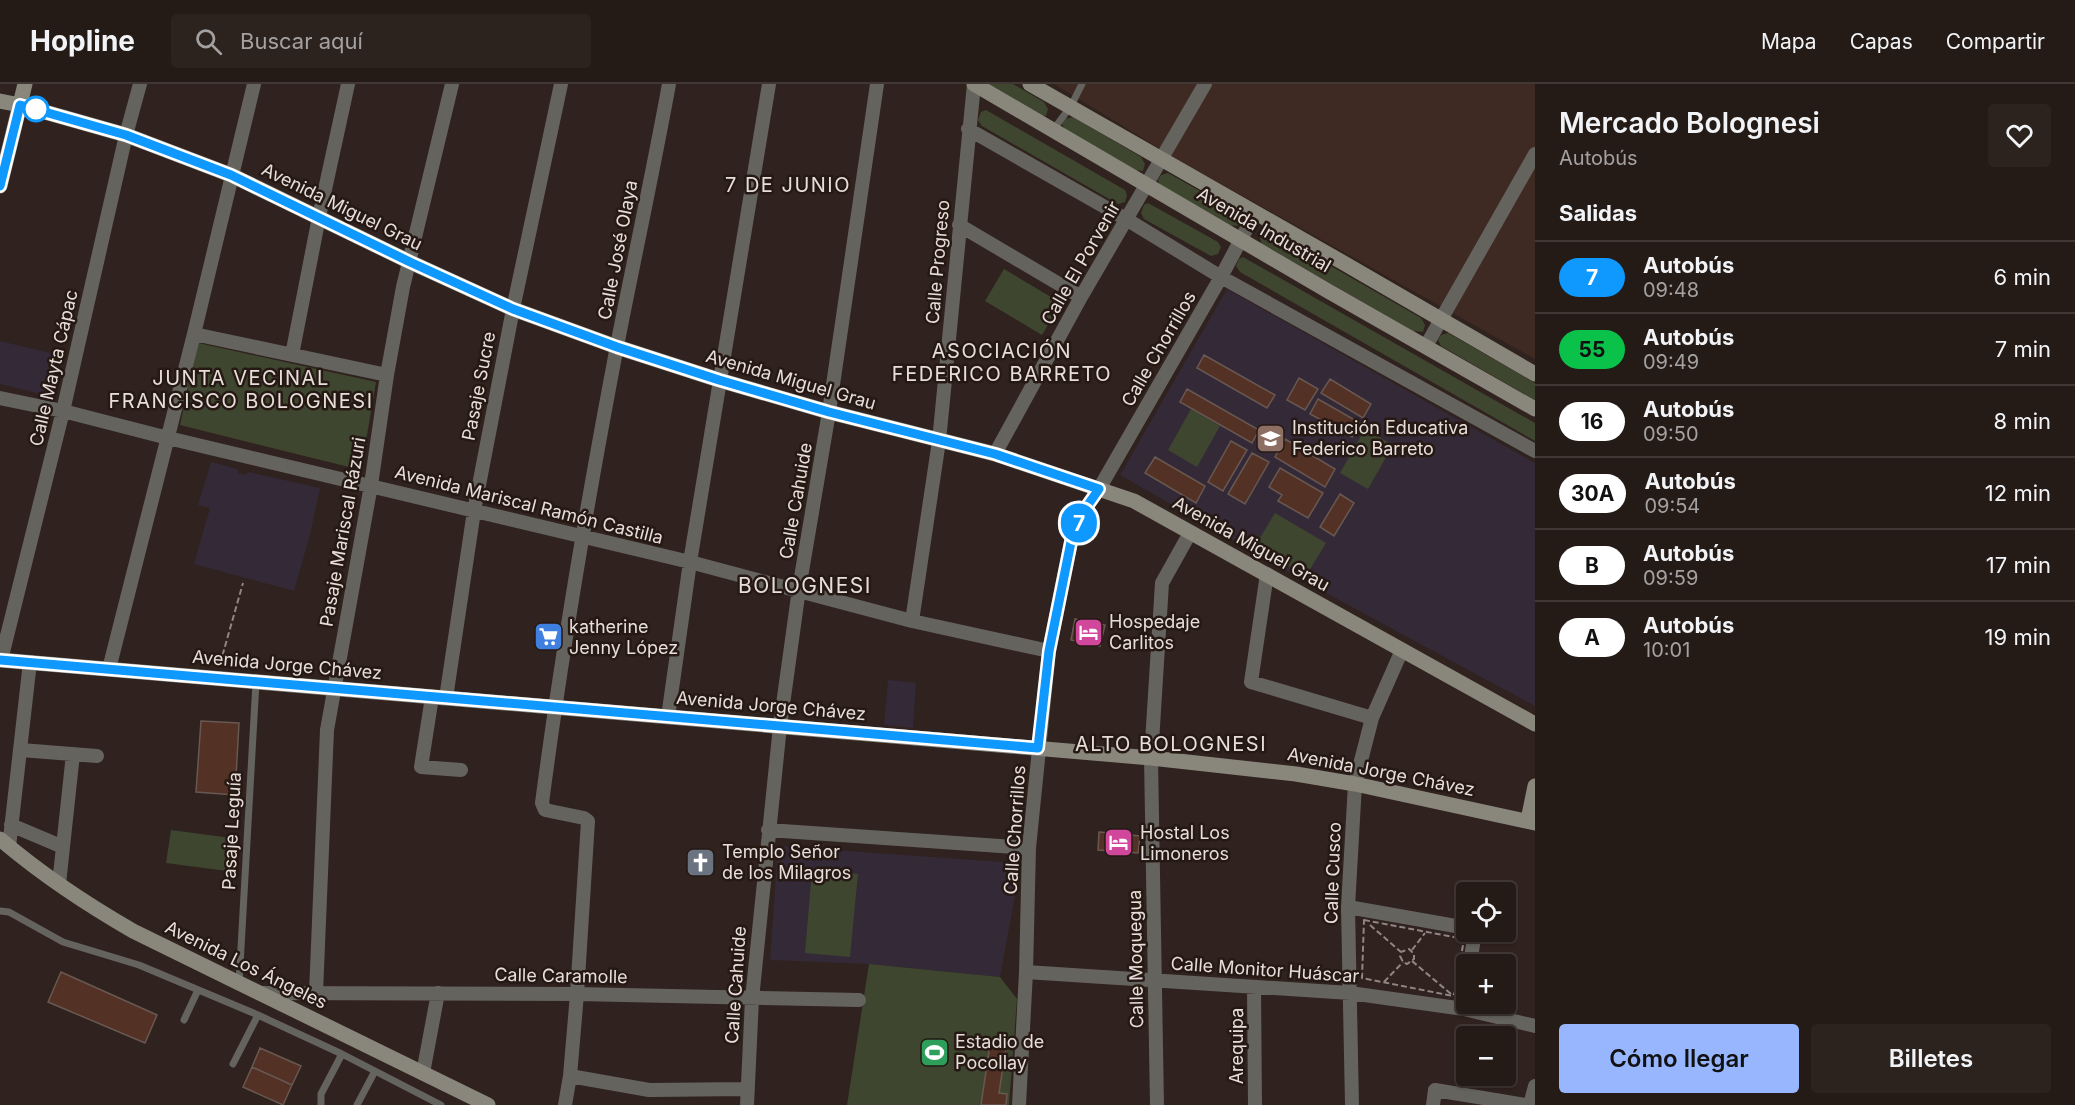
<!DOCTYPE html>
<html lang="es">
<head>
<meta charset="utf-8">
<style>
	body { margin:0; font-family:Inter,sans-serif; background:#2c231f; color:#f1f3f6; height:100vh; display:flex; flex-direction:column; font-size:22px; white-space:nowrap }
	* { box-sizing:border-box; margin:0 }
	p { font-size:20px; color:#a3a1a1 }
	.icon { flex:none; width:33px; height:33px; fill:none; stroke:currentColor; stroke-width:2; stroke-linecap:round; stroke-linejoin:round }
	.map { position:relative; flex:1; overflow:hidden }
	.drawer { display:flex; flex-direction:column; background:#241a16; width:540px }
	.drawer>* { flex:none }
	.badge { padding:0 12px; border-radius:20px; font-size:21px; line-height:39px }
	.buttons { position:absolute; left:1456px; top:798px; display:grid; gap:12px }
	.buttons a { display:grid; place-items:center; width:60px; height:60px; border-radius:6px; background:#241a16; box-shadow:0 2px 4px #0004,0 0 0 2px #413835; font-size:30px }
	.map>.badge { position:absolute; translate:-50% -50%; box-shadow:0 0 0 3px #fff }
	h2 { padding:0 24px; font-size:22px; line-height:54px }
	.round { display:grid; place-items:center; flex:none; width:63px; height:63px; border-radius:6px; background:#2c231f }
	.overview { display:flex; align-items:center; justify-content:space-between; height:102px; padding:0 24px }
	h1 { font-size:28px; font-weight:600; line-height:45px }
	.primary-button { display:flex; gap:12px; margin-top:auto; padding:12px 24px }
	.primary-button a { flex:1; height:69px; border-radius:6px; background:#97b6fd; color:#111; font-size:24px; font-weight:600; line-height:69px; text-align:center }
	.primary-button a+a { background:#2c231f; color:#f1f3f6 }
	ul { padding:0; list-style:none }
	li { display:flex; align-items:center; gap:18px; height:72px; padding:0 24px; border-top:2px solid #413835 }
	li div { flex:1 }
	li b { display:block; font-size:22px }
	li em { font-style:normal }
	li .badge { min-width:66px; font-weight:700; text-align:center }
	header { display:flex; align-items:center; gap:36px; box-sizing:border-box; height:84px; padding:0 30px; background:#241a16; border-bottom:2px solid #413835 }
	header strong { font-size:28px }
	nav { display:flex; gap:33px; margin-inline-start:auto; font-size:21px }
	.search { width:420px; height:54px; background:#2c231f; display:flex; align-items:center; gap:15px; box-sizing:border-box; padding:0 21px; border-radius:6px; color:#a3a1a1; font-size:22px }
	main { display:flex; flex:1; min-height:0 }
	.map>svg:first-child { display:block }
	.built { fill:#3e2a23 }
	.education { fill:#342937 }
	.green { fill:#3e4630 }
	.building { fill:#543125; stroke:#685852; stroke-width:1.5 }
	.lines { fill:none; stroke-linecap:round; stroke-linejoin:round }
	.path { stroke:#918682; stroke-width:2; stroke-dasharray:6 3; stroke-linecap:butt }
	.lane { stroke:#65635d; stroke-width:7 }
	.street { stroke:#65635d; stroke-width:14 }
	.secondary { stroke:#89867c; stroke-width:15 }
	.line-casing { stroke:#fff; stroke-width:14 }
	.line { stroke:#0f99ff; stroke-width:9 }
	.stop-dot { fill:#fff; stroke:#0f99ff; stroke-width:3 }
	.labels { text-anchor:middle; stroke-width:5; stroke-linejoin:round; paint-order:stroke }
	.street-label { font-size:18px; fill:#e7deda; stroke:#261914 }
	.poi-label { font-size:18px; fill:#e7deda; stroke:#261914; text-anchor:start }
	.neighbourhood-label { font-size:20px; letter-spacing:1.5px; fill:#e7deda; stroke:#261914 }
	.quarter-label { font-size:21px; letter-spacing:1.5px; fill:#e7deda; stroke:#261914 }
</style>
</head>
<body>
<header>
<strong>Hopline</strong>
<div class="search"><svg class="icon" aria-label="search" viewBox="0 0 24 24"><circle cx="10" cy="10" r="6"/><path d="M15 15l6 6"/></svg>Buscar aquí</div>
<nav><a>Mapa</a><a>Capas</a><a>Compartir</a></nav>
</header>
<main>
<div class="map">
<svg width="1535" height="1021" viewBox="0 0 1535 1021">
	<rect width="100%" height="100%" fill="#30221e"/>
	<path class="built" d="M 1054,0 L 1535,0 L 1535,275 L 1175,74 Z"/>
	<path class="education" d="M 1227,205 L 1535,379 L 1535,622 L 1315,503 L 1120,391 Z
		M 0,257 L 55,270 L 45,311 L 0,300 Z
		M 211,378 L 237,385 L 238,389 L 245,391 L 249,388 L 320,404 L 310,451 L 294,507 L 194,480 L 210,424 L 198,421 Z
		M 888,596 L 916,599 L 913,644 L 884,641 Z
		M 778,762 L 1003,778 L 1018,796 L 1000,893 L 869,880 L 770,876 Z"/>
	<path class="green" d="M 982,0 L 1013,0 L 1044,18 L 1048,25 L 1046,32 L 1037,31 Z
		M 986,26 L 1125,106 L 1127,111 L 1125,118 L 1118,120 L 982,42 L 978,36 L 981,28 Z
		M 1073,33 L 1141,73 L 1145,80 L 1143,87 L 1133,86 L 1065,46 L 1062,40 L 1065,35 Z
		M 1168,89 L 1237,128 L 1241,135 L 1239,142 L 1229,141 L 1160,102 L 1158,96 L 1161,91 Z
		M 1148,119 L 1218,158 L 1221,163 L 1218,170 L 1211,172 L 1144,135 L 1141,129 L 1144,121 Z
		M 1270,147 L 1421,234 L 1425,241 L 1423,248 L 1413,247 L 1262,160 L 1260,154 L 1263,149 Z
		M 1243,173 L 1535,339 L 1535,357 L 1240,188 L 1236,182 L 1239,175 Z
		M 1004,185 L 1061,219 L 1042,251 L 985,217 Z
		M 1448,249 L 1535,299 L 1535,316 L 1441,262 L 1438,256 L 1441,251 Z
		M 198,259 L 376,298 L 361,386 L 180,341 Z
		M 1191,325 L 1220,342 L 1197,383 L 1168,366 Z
		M 1365,345 L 1393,361 L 1368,405 L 1340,389 Z
		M 1275,429 L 1326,459 L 1306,492 L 1255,462 Z
		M 171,746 L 231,754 L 227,787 L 166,779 Z
		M 812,786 L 858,790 L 850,873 L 805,869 Z
		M 869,880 L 1000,893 L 1017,915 L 1009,1021 L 847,1021 Z"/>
	<path class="building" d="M 1204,271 L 1275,311 L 1267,324 L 1197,284 Z
		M 1299,294 L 1318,305 L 1305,326 L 1287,316 Z
		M 1330,295 L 1371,320 L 1363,334 L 1321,309 Z
		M 1187,305 L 1259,346 L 1252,359 L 1180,318 Z
		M 1318,315 L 1360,339 L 1352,353 L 1310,330 Z
		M 1285,355 L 1335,385 L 1325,403 L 1275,373 Z
		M 1231,357 L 1247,366 L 1223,407 L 1208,398 Z
		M 1252,369 L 1269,378 L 1245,420 L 1228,410 Z
		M 1155,373 L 1205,402 L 1196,419 L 1145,389 Z
		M 1280,384 L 1323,409 L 1308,434 L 1278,417 L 1282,411 L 1269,403 Z
		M 1340,410 L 1354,419 L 1334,452 L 1320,443 Z
		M 1075,535 L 1105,541 L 1100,562 L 1071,556 Z
		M 201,637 L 239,639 L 235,711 L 196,708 Z
		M 1099,748 L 1140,752 L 1138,769 L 1098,766 Z
		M 61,888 L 157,931 L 145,959 L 48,918 Z
		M 991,954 L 1007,957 L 999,1009 L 1007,1010 L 1006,1021 L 981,1021 Z
		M 260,964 L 301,982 L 292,1001 L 252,983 Z
		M 252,983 L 292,1001 L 283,1021 L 243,1003 Z"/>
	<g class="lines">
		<path class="path" d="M 220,580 L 243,499
			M 1364,836 L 1464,855 L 1455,908 L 1453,912 L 1362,894 Z
			M 1370,841 L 1401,868 L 1400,872 L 1403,878 L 1407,880 L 1414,875 L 1414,870 L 1409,865 L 1401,868
			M 1412,866 L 1425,849
			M 1412,877 L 1451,910
			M 1384,898 L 1403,878"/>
		<path class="lane" d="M 1053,46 L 1071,22 L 1082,0
			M 0,827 L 9,828 L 63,858 L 139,881 L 258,931 L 342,970 L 441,1021
			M 239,899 L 256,598
			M 184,936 L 198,906
			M 233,980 L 258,931
			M 321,1021 L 321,1010 L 342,970
			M 357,1021 L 375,987"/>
		<path class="street" d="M 968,45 L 1126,135 L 1221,193 L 1535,367
			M 959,141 L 1081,213
			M 194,250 L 387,291
			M 1426,262 L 1535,70
			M 292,271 L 319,133 L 348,0
			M 0,314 L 63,327 L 168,354 L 690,478 L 912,537 L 1049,567
			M 995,370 L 1081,213 L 1205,0
			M 1267,490 L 1251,598 L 1372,634
			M 912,537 L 939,357 L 974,0
			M 1,576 L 63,327 L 126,51 L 140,0
			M 109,585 L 194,250 L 254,0
			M 432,613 L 421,683 L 461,686
			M 446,614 L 474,427 L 513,225 L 561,0
			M 668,633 L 690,478 L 769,0
			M 21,666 L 97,672
			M 11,741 L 63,763
			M 768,746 L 1029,764
			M 9,763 L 30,578
			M 59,800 L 73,670
			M 1348,823 L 1467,844
			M 1470,880 L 1475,848
			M 1026,888 L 1350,909 L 1464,925 L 1535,942
			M 1254,903 L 1255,1021
			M 262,909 L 577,910 L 859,916
			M 316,909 L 327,646 L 371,401 L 387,291 L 403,203 L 452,0
			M 1464,925 L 1467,904
			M 423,989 L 438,909
			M 570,992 L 649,1006 L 748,1005
			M 565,1021 L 570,992 L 577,910 L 588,737 L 584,734 L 545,726 L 542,719 C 562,566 588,414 617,262 C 634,175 653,88 669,0
			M 747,1021 L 752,915 L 780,642 L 799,505 L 829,328 L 877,0
			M 1019,1021 L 1026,888 L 1029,764 L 1049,567 L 1071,458 L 1085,425 L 1099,405 L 1221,193 L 1255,129
			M 1157,1021 L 1151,674 L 1162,499 L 1190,449
			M 1352,1021 L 1348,823 L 1355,700 L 1372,634 L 1402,566
			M 1433,1021 L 1435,1006 L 1526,1021
			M 1530,1021 L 1535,1002"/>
		<path class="secondary" d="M 974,0 L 1328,207 L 1535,325
			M 1030,0 L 1342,178 L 1535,290
			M 0,17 L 20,21 L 126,51 L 231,91 L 410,178 L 513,225 L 617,263 L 719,296 L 829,328 L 995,370 L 1134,417 L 1535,640
			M 0,102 L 25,0
			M 0,576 L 1151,674 L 1296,690 L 1355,700 L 1535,739
			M 1528,736 L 1535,702
			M 0,755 C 41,790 86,820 133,847 L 488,1021"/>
	</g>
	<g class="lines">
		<defs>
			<path id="line" d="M 0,102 L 20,21 L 126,51 L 231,91 L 410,178 L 513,225 L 617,263 L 719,296 L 829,328 L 995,370 L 1099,405 L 1085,425 L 1071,458 L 1049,567 L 1038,664 L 0,576"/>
		</defs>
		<use href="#line" class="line-casing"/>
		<use href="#line" class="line"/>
	</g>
	<defs>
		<symbol id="school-square" viewBox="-11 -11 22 22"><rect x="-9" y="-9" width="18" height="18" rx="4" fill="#8d6e63" stroke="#261914"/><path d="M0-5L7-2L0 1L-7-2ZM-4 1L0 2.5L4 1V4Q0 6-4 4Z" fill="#fff"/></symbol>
		<symbol id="hotel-square" viewBox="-11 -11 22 22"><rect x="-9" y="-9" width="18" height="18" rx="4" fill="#d1479c" stroke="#261914"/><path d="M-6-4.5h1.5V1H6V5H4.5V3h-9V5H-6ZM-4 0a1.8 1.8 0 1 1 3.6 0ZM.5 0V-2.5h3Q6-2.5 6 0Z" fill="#fff"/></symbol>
		<symbol id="supermarket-square" viewBox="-11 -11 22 22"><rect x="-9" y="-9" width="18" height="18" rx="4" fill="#3f7fe0" stroke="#261914"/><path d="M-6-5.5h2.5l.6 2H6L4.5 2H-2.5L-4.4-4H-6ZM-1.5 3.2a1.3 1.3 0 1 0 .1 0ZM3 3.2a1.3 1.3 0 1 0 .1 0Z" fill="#fff"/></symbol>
		<symbol id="church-square" viewBox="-11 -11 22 22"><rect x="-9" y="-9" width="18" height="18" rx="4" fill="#6b7280" stroke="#261914"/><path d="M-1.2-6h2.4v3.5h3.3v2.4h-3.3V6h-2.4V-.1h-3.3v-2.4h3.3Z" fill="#fff"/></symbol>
		<symbol id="stadium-square" viewBox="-11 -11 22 22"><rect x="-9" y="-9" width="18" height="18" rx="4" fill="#2e9e5b" stroke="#261914"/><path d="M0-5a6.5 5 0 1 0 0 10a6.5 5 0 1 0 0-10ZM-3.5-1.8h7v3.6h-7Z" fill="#fff"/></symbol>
	</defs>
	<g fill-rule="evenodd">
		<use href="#school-square" x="1254" y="338" width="33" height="33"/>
		<use href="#hotel-square" x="1072" y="532" width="33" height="33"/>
		<use href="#supermarket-square" x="532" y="536" width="33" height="33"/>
		<use href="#hotel-square" x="1102" y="742" width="33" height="33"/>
		<use href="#church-square" x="684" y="762" width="33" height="33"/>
		<use href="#stadium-square" x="918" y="952" width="33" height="33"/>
	</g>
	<circle class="stop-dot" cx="36" cy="25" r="12"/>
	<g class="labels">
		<g class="street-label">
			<text transform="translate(342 123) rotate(26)" y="6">Avenida Miguel Grau</text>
			<text transform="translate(1264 146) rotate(30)" y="6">Avenida Industrial</text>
			<text transform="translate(618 166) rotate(-79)" y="6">Calle José Olaya</text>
			<text transform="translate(938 178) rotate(-85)" y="6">Calle Progreso</text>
			<text transform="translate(1081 179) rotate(-60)" y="6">Calle El Porvenir</text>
			<text transform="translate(1159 265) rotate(-60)" y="6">Calle Chorrillos</text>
			<text transform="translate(54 284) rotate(-77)" y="6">Calle Mayta Cápac</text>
			<text transform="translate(791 296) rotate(16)" y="6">Avenida Miguel Grau</text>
			<text transform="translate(479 302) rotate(-79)" y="6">Pasaje Sucre</text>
			<text transform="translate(796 417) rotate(-80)" y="6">Calle Cahuide</text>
			<text transform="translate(529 421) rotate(14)" y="6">Avenida Mariscal Ramón Castilla</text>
			<text transform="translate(343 448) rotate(-80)" y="6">Pasaje Mariscal Rázuri</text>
			<text transform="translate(1251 460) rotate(29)" y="6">Avenida Miguel Grau</text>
			<text transform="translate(287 581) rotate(5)" y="6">Avenida Jorge Chávez</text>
			<text transform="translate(771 622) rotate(5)" y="6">Avenida Jorge Chávez</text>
			<text transform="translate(1381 688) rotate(11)" y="6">Avenida Jorge Chávez</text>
			<text transform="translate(1015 746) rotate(-86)" y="6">Calle Chorrillos</text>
			<text transform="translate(232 747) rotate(-87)" y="6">Pasaje Leguía</text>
			<text transform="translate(1333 789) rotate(-88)" y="6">Calle Cusco</text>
			<text transform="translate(1136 875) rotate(-91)" y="6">Calle Moquegua</text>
			<text transform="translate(246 881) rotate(26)" y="6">Avenida Los Ángeles</text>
			<text transform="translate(1265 886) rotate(4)" y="6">Calle Monitor Huáscar</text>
			<text transform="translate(561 892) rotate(1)" y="6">Calle Caramolle</text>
			<text transform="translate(736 901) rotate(-86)" y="6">Calle Cahuide</text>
			<text transform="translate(1237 962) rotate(-90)" y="6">Arequipa</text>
		</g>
		<g class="poi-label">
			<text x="1292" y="350">Institución Educativa<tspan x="1292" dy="21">Federico Barreto</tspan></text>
			<text x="1109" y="544">Hospedaje<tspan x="1109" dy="21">Carlitos</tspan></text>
			<text x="569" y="549">katherine<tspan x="569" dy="21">Jenny López</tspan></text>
			<text x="1140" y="755">Hostal Los<tspan x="1140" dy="21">Limoneros</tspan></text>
			<text x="722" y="774">Templo Señor<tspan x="722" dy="21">de los Milagros</tspan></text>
			<text x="955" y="964">Estadio de<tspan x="955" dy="21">Pocollay</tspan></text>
		</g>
		<g class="neighbourhood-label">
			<text x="788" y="108">7 DE JUNIO</text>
			<text x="1002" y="274">ASOCIACIÓN<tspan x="1002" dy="23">FEDERICO BARRETO</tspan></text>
			<text x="241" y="301">JUNTA VECINAL<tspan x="241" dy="23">FRANCISCO BOLOGNESI</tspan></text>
			<text x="1171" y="667">ALTO BOLOGNESI</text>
		</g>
		<g class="quarter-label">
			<text x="805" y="509">BOLOGNESI</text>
		</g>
	</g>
</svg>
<div class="buttons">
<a><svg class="icon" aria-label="locate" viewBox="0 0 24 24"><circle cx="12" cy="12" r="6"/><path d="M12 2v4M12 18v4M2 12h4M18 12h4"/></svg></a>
<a>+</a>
<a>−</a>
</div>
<b class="badge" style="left:1079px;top:439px;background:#0f99ff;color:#fff">7</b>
</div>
<section class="drawer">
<div class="overview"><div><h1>Mercado Bolognesi</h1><p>Autobús</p></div><a class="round"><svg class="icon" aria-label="heart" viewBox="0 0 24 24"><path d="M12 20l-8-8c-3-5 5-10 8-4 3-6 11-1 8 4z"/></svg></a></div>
<h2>Salidas</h2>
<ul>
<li><span class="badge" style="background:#0f99ff;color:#fff">7</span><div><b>Autobús</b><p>09:48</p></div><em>6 min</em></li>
<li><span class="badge" style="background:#0ac24a;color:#111">55</span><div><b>Autobús</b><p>09:49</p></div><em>7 min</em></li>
<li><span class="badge" style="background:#fff;color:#111">16</span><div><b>Autobús</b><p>09:50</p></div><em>8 min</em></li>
<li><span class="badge" style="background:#fff;color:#111">30A</span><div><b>Autobús</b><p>09:54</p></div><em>12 min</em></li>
<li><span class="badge" style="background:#fff;color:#111">B</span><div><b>Autobús</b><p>09:59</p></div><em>17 min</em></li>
<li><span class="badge" style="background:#fff;color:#111">A</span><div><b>Autobús</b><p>10:01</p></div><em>19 min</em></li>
</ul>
<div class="primary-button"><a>Cómo llegar</a><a>Billetes</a></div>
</section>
</main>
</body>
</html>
